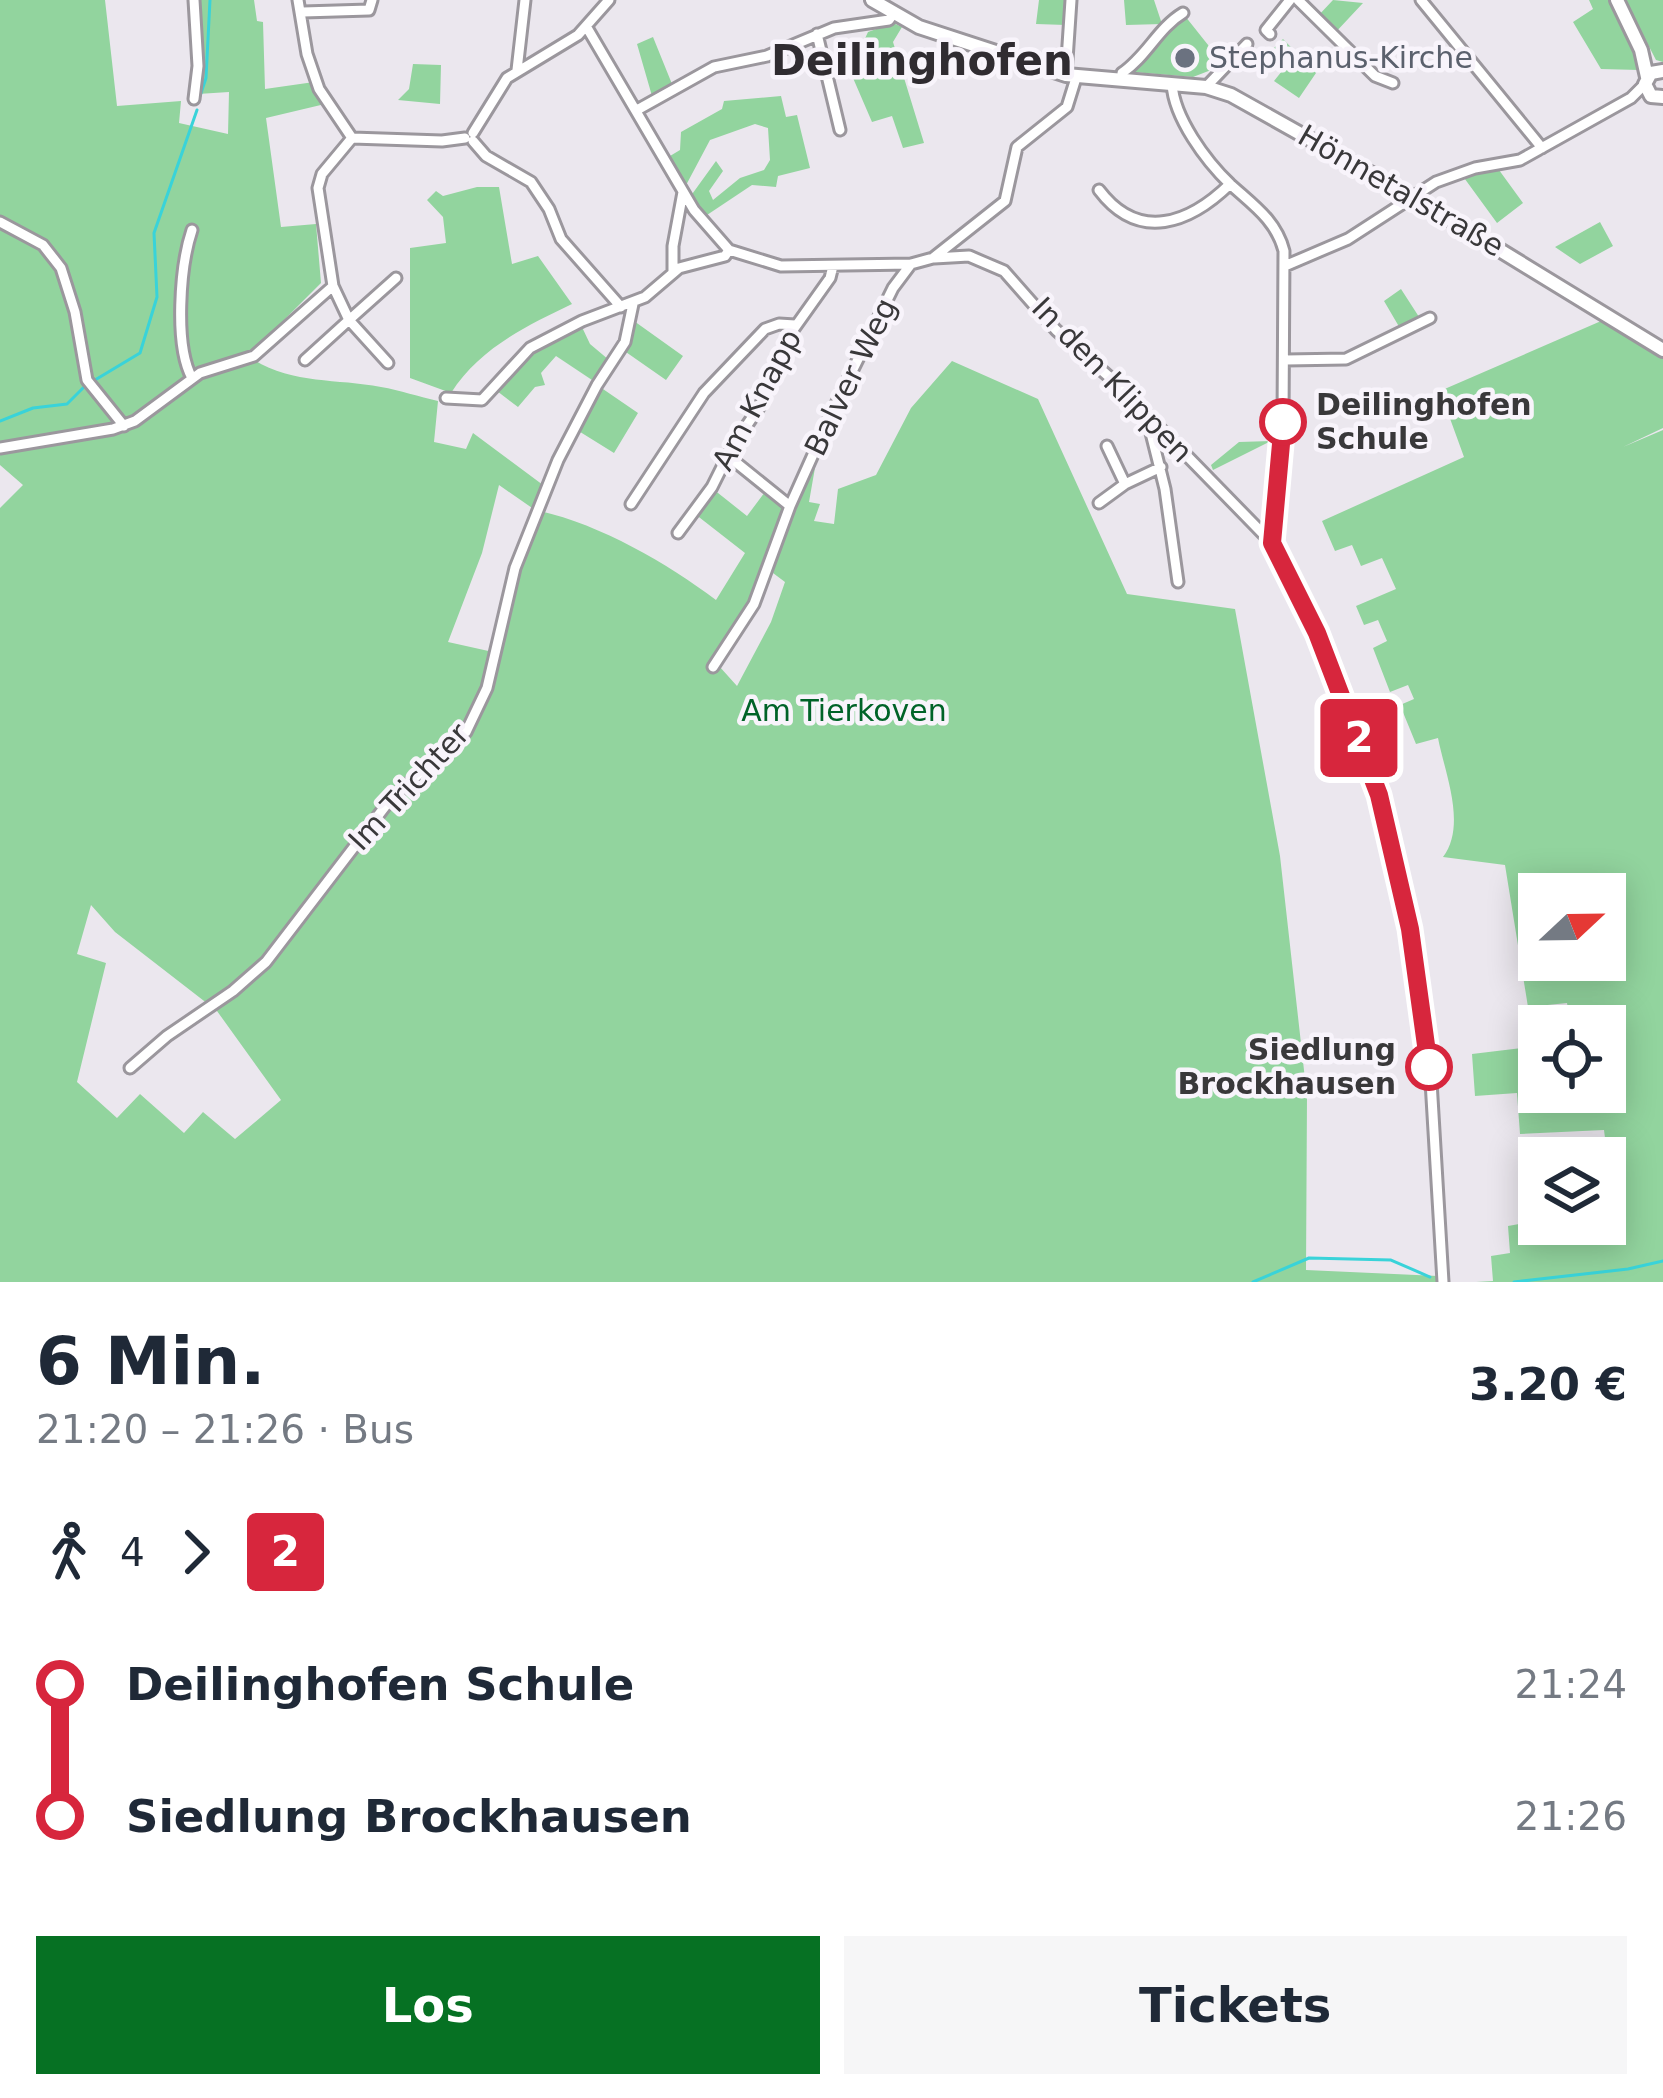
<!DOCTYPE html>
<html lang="de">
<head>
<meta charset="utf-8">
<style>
	body { margin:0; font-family:"DejaVu Sans",sans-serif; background:#f6f6f7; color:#1f2937; height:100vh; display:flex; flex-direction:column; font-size:45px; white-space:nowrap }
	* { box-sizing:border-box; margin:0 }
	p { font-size:39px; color:#747a83 }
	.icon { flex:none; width:66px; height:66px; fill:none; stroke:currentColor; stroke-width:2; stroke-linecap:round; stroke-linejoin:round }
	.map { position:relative; height:1282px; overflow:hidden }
	.drawer { display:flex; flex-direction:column; background:#fff; flex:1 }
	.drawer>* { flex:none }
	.badge { padding:0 24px; border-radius:9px; font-size:42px; line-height:78px }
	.needle { width:78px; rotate:68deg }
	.buttons { position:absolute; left:1518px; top:873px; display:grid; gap:24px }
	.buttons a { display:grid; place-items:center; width:108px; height:108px; border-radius:0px; background:#fff; box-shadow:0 6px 30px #0003; font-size:60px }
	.map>.badge { position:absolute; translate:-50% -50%; box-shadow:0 0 0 6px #fff }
	.legs { display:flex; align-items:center; gap:18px; height:132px; padding:0 36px; font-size:39px }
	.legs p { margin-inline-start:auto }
	.head { display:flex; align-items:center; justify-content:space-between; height:204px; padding:0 36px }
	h1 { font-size:66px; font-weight:700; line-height:90px }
	.cta { display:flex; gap:24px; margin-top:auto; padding:24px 36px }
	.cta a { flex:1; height:138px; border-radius:0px; background:#067123; color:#fff; font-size:48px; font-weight:700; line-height:138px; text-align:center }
	.cta a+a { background:#f6f6f7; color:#1f2937 }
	ul { padding:0 36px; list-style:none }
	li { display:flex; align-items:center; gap:42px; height:132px; font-size:45px }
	li i { display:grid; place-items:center; width:18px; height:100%; margin:0 15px; background:currentColor }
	li i::after { content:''; width:30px; height:30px; margin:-15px; border:9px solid; border-radius:50%; background:#fff }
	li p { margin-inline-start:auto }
	li:first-child i { background:linear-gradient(#0000 50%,currentColor 0) }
	li:last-child i { background:linear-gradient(currentColor 50%,#0000 0) }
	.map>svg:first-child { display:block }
	.green { fill:#92d49e; fill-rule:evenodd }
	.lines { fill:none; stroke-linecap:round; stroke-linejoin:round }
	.stream { stroke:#39d3d9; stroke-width:3 }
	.street-casing { stroke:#9b979d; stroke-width:15 }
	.secondary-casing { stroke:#9b979d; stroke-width:18 }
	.street { stroke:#fff; stroke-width:9 }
	.secondary { stroke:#fff; stroke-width:12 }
	.line-1-casing { stroke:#fff; stroke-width:27 }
	.line-1 { stroke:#d7263d; stroke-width:18 }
	.worship-dot { fill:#6b7280; stroke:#f8f4fb; stroke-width:4.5 }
	.stop-1-dot { fill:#fff; stroke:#d7263d; stroke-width:6 }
	.labels { text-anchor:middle; stroke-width:9; stroke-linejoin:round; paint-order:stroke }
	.worship-label { font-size:30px; fill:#5b616d; stroke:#f8f4fb; text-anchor:start }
	.street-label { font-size:30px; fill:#39383a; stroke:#f8f4fb }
	.stop-label { font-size:30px; font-weight:bold; fill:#39383a; stroke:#f8f4fb; text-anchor:start }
	.park-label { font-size:30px; fill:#006328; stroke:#f8f4fb }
	.district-label { font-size:42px; font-weight:bold; fill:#302c31; stroke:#f8f4fb }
</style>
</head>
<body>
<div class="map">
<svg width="1663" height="1282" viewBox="0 0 1663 1282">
	<rect width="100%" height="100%" fill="#ebe7ee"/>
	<path class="green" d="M 0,0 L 105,0 L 117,106 L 181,101 L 179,123 L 228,134 L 229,92 L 198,94 L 197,0 L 254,0 L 257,21 L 263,22 L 265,89 L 314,82 L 325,104 L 266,118 L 281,227 L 316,224 L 321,283 L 248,356 C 289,385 335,378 381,387 C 400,390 419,397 438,401 L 434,442 L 466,449 L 473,433 L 543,485 L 535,510 L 499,485 L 482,553 L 448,642 L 493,652 L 510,569 L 540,511 C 601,525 667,563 716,600 L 745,553 L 695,514 L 713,489 L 747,516 L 765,492 L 788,507 C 771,565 756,617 719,666 L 737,686 L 771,622 L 785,582 L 773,573 L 793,506 L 812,462 L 816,462 L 809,502 L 820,504 L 814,521 L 834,524 L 838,489 L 876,475 L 911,408 L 952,361 L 1038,399 L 1127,594 L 1235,609 L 1280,856 L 1307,1097 L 1306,1270 L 1438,1276 L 1440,1282 L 0,1282 L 0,508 L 23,485 L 0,465 ZM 91,905 L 115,932 L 217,1011 L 281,1100 L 235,1139 L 203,1112 L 184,1133 L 140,1094 L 117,1118 L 77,1082 L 106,963 L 77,954 Z
		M 1039,0 L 1067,0 L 1066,25 L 1036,24 Z
		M 1124,0 L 1154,0 L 1162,24 L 1126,25 Z
		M 1333,0 L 1363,3 L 1334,34 L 1317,17 Z
		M 1589,0 L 1612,0 L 1638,54 L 1639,70 L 1601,69 L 1573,22 L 1593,9 Z
		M 1625,0 L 1663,0 L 1663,62 L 1656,60 Z
		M 1185,16 L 1224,65 L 1193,77 L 1133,72 L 1173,23 Z
		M 893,23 L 902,27 L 893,42 L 924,143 L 903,148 L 892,116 L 872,122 L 850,71 L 868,32 Z
		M 653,37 L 672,84 L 652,96 L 637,44 Z
		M 1283,39 L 1316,73 L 1299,98 L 1274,81 L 1282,71 L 1272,50 Z
		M 413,64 L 441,65 L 440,104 L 398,100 L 409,89 Z
		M 781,96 L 786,117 L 797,115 L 810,168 L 778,176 L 776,187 L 752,185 L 704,217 L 690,197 L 716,161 L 723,171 L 709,191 L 713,200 L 740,178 L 764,170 L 770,160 L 768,128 L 755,124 L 710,140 L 684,189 L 665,159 L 680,150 L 681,132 L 722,109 L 724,101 Z
		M 1499,170 L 1523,203 L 1497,223 L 1462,175 Z
		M 477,187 L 499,187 L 512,264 L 538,256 L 572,304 C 526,326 479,349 451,393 L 410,378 L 410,248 L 446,243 L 443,217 L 427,200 L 436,191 L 443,196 Z
		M 1600,222 L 1613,246 L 1580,264 L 1555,247 Z
		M 1401,289 L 1421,320 L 1401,330 L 1384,301 Z
		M 1608,318 L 1663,357 L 1663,428 L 1623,447 L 1663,430 L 1663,1282 L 1476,1282 L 1493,1281 L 1491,1256 L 1510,1253 L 1508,1226 L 1531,1222 L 1528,1195 L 1538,1193 L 1534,1165 L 1539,1164 L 1539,1224 L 1605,1224 L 1605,1158 L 1584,1158 L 1607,1154 L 1604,1130 L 1520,1134 L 1517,1093 L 1475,1096 L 1472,1054 L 1539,1046 L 1539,1092 L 1605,1092 L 1605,1026 L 1571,1026 L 1567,1003 L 1528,1007 L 1505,865 L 1443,857 C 1467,825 1445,774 1438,738 L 1416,744 L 1400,705 L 1414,699 L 1408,685 L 1390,692 L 1373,648 L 1387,641 L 1378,620 L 1364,625 L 1356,606 L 1396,589 L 1382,558 L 1361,566 L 1352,545 L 1335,551 L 1322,521 L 1464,457 L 1440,391 ZM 1539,894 L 1605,894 L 1605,960 L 1539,960 Z
		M 634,321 L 683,356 L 666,380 L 623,350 Z
		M 581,325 L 590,344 L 609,360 L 595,382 L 556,356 L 541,373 L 545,385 L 535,387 L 518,407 L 497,391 L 530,351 Z
		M 600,387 L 638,413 L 614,453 L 577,430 Z
		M 1271,441 L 1213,470 L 1211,465 L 1239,442 Z"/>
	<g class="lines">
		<path class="stream" d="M 200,96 L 206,78 L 210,0
			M 0,421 L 33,408 L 67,404 L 85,386 L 140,353 L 157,297 L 154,233 L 197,110
			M 1253,1282 L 1309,1258 L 1391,1260 L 1430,1277
			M 1514,1282 L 1628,1269 L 1663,1261"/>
		<defs>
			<path id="street" d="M 298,0 L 307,54 L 319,89 L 352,138 L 322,174 L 318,188 L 333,286 L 349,320 L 305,360
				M 1298,0 L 1375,76 L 1393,83
				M 1421,0 L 1542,148
				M 303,12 L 369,10 L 372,0
				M 586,26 L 694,210 L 729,250
				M 817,34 L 840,130
				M 1270,34 L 1266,30 L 1290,0
				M 517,70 L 525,0
				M 1066,75 L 1071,0
				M 1122,80 L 1122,73 C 1147,56 1158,28 1183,13
				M 1172,84 C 1174,118 1206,161 1230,184 C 1253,205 1276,220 1284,251 L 1283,421 L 1272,543 L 1317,633 L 1366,756 L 1394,856 L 1410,929 L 1431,1081 L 1443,1282
				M 1206,87 L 1247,44
				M 194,99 L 198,66 L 194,0
				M 637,110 L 714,67 L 767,56 L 834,28 L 889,20 L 894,13
				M 473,133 L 507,78 L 578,35 L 609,0
				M 352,138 L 442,141 L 465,138
				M 473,141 L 486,156 L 531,182 L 549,209 L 561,239 L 621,307
				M 1099,190 C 1139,243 1190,223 1230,184
				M 0,222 L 43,245 L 61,268 L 75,312 L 87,380 L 124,426
				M 192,230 C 180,266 174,345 192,378
				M 934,258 L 969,256 L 1004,271 L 1056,330 L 1115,382 L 1272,543
				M 1287,265 L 1348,239 L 1436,182 L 1475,168 L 1520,160 L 1631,98 L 1645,84
				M 673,271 L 673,246 L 683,192
				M 1286,360 L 1346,359 L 1430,318
				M 388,363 L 349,320 L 396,278
				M 446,398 L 482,400 L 530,348 L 582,321 L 645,297 L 679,268 L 725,256 L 729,250 L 781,266 L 911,264 L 933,258 L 1005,201 L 1017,147 L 1067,107 L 1076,78
				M 1158,425 L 1150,429 L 1165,489 L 1178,582
				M 1107,446 L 1125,484 L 1161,467
				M 0,448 L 113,429 L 135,421 L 200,373 L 254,356 L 333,286
				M 728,456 L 790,506
				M 1099,503 L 1125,484
				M 631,504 L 704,393 L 765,329 L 779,324 L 795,325
				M 678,533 L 712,487 L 732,447 L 760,406 L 793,330 L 830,278 L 833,266
				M 713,667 L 754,604 L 790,506 L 833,410 L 893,288 L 911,264
				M 130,1068 L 167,1036 L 233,991 L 266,962 L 390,800 L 466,732 L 487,688 L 515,568 L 558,460 L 597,385 L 625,342 L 633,304"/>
			<path id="secondary" d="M 872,0 L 919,27 L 1066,75 L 1206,87 L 1231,95 L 1413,197 L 1663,350
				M 1617,0 L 1641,50 L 1647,77
				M 1663,71 L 1651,73 L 1645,84 L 1651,96 L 1663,97"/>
		</defs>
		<use href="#street" class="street-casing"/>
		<use href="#secondary" class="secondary-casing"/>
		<use href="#street" class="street"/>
		<use href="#secondary" class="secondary"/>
	</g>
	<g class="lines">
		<defs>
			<path id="line-1" d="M 1283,422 L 1272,543 L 1317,633 L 1379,795 L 1410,929 L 1429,1067"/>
		</defs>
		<use href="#line-1" class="line-1-casing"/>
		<use href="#line-1" class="line-1"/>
	</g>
	<circle class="worship-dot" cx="1185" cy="58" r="12"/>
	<g class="stop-1-dot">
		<circle cx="1283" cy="422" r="21"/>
		<circle cx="1429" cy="1067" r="21"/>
	</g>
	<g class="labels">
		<g class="worship-label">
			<text x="1209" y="68">Stephanus-Kirche</text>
		</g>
		<g class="street-label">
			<text transform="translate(1401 191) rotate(30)" y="10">Hönnetalstraße</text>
			<text transform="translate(851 377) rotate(-64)" y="10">Balver Weg</text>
			<text transform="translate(1112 380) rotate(46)" y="10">In den Klippen</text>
			<text transform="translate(757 400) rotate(-62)" y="10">Am Knapp</text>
			<text transform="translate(409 787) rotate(-47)" y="10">Im Trichter</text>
		</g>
		<g class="stop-label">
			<text x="1316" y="415">Deilinghofen<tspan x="1316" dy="34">Schule</tspan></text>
			<text x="1396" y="1060" text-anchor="end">Siedlung<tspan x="1396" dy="34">Brockhausen</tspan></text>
		</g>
		<g class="park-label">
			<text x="844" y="721">Am Tierkoven</text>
		</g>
		<g class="district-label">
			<text x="922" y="75">Deilinghofen</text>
		</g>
	</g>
</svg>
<div class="buttons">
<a><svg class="needle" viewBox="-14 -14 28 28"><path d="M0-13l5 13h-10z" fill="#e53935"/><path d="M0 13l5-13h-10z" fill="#747a83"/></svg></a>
<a><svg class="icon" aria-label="locate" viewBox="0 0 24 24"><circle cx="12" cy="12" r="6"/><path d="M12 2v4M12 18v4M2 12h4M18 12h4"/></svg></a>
<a><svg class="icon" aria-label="layers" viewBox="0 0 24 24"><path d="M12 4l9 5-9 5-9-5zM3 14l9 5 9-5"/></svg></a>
</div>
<b class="badge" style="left:1359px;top:738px;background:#d7263d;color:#fff">2</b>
</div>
<section class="drawer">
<div class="head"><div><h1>6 Min.</h1><p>21:20 – 21:26 · Bus</p></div><b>3.20 €</b></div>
<div class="legs"><svg class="icon" aria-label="walk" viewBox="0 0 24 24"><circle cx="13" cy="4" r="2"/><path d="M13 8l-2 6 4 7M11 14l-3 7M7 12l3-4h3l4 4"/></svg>4<svg class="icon" aria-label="forward" viewBox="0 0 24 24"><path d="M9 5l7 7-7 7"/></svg><b class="badge" style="background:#d7263d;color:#fff">2</b></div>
<ul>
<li><i style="color:#d7263d"></i><b>Deilinghofen Schule</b><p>21:24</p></li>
<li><i style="color:#d7263d"></i><b>Siedlung Brockhausen</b><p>21:26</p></li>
</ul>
<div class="cta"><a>Los</a><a>Tickets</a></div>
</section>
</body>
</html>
